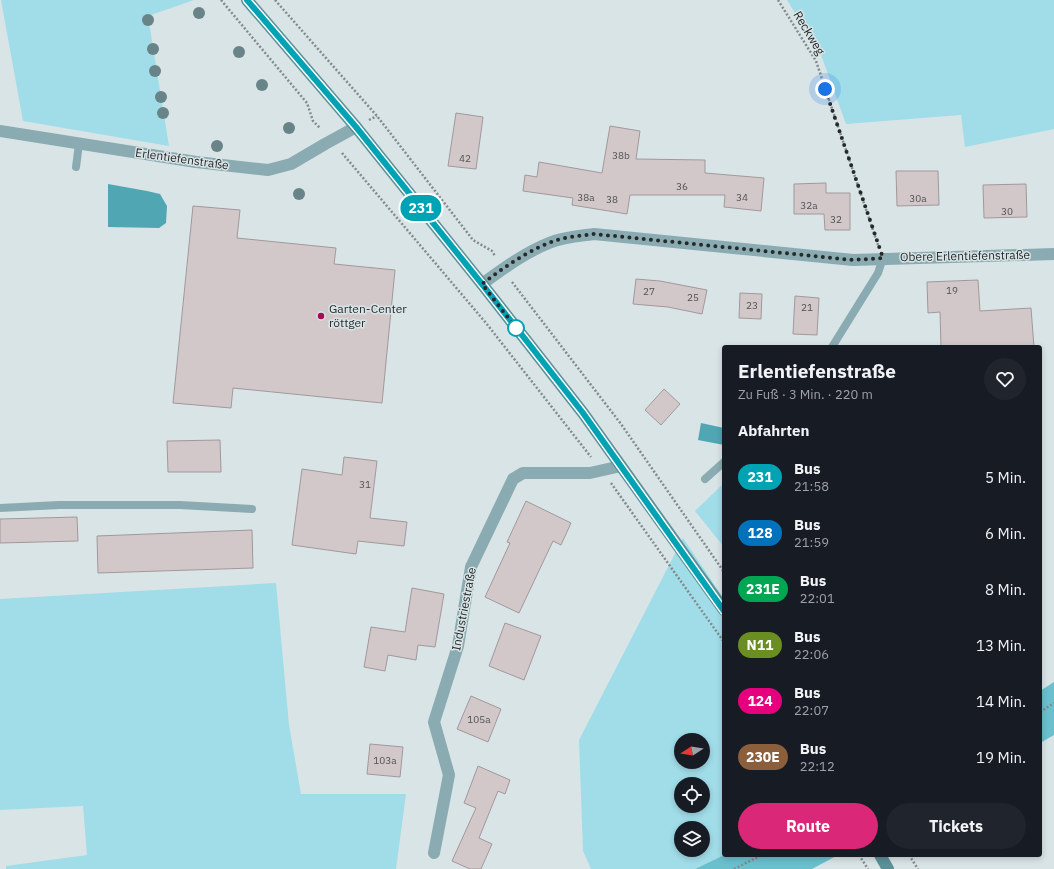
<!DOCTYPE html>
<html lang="de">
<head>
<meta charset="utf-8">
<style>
	body { margin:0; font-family:"IBM Plex Sans",sans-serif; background:#20242c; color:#f1f3f6; height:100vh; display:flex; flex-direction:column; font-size:15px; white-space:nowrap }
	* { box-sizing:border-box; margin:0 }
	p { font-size:13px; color:#9ea1a6 }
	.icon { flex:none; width:22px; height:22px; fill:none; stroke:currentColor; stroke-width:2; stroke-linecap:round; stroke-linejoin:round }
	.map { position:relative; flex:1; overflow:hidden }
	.side { position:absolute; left:722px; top:345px; width:320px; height:512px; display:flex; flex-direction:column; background:#171b24; border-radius:4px; box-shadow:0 2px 6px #0003 }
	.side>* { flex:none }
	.badge { padding:0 8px; border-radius:13px; font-size:14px; line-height:26px }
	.needle { width:26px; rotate:258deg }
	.tools { position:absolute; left:674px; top:733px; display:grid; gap:8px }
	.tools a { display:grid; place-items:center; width:36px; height:36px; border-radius:50%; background:#171b24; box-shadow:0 2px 6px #0003; font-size:20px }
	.you { position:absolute; width:20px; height:20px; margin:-10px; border:3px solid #fff; border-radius:50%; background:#1a73e8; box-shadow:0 0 0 6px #1a73e833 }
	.map>.badge { position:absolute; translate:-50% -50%; box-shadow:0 0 0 2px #fff }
	h2 { padding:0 16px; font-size:15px; line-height:36px }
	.round { display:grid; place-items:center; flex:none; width:42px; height:42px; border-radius:21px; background:#20242c }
	.summary { display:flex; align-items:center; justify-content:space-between; height:68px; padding:0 16px }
	h1 { font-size:19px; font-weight:800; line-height:30px }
	.button { display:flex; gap:8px; margin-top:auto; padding:8px 16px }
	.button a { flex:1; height:46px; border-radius:24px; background:#db2777; color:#fff; font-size:16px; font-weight:800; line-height:46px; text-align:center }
	.button a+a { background:#20242c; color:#f1f3f6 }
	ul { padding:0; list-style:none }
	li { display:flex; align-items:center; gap:12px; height:56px; padding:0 16px }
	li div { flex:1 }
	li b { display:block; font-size:15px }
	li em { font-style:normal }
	li .badge { min-width:44px; font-weight:700; text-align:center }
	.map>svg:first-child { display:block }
	.green { fill:#a1dde8; fill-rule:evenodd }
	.forest { fill:#6bc0ce }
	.water { fill:#51a6b4 }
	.building { fill:#d2c8ca; stroke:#a2989b }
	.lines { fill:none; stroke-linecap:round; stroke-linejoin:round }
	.path { stroke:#828a8c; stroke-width:2.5; stroke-dasharray:2 2; stroke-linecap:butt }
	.lane { stroke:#89abb1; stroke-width:8 }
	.street { stroke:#89abb1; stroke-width:12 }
	.secondary { stroke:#5b9099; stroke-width:12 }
	.tree { fill:#688488 }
	.line-casing { stroke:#fff; stroke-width:9 }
	.line { stroke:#00a3b4; stroke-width:6 }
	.walk { stroke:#262a2b; stroke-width:4; stroke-dasharray:0 7.2 }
	.poi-dot { fill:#a00e54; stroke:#d9e4e6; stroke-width:1.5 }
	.stop-dot { fill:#fff; stroke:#00a3b4; stroke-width:2 }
	.labels { text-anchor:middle; stroke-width:3; stroke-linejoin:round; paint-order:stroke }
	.number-label { font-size:10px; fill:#515253 }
	.street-label { font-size:12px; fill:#262a2b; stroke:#d9e4e6 }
	.poi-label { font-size:12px; fill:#262a2b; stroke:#d9e4e6; text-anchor:start }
</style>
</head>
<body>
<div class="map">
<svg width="1054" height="869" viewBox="0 0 1054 869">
	<rect width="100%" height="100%" fill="#d9e4e6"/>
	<path class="green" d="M 1,0 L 194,0 L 148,16 L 169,146 L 23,121 Z
		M 787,0 L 1054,0 L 1054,129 L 965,147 L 961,115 L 846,124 L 821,55 Z
		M 724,483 L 724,547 L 695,511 Z
		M 683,538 L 724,599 L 724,855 L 695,869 L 591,869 L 583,851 L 579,740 ZM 681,740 L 703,740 L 703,762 L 681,762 ZM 681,784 L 703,784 L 703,806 L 681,806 ZM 681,828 L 703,828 L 703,850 L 681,850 Z
		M 276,583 L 289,725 L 301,794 L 406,794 L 396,869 L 6,869 L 6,866 L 87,855 L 83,806 L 0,810 L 0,599 Z"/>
	<path class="forest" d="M 1054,682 L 1054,735 L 1040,743 L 1040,691 Z
		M 724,855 L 838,855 L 812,869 L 695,869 Z"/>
	<path class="water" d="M 108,184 L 147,191 L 160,194 L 167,206 L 166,223 L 159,228 L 108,227 Z
		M 701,423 L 724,428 L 724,445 L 698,440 Z"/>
	<path class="building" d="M 456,113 L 483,117 L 476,169 L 448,166 Z
		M 610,126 L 640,131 L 636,159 L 705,160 L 705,173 L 764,178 L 761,211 L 724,207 L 725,195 L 630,195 L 627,214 L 572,205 L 573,198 L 523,191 L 525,175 L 537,177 L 539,162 L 602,173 Z
		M 896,171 L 938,171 L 939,205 L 897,206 Z
		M 826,183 L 826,193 L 850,193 L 850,230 L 825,230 L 824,214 L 794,214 L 794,184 Z
		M 1026,184 L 1027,217 L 984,218 L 983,185 Z
		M 193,206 L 240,210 L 237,238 L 336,248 L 334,264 L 395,270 L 382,403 L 233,388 L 231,408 L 173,403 Z
		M 636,279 L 660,281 L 707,290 L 702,314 L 668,307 L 633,304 Z
		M 978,280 L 980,311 L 1031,308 L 1034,347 L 941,347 L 940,312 L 928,313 L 927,282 Z
		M 740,293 L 762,294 L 761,319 L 739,318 Z
		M 795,296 L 819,298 L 817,335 L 793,334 Z
		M 664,389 L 680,404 L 661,425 L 645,410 Z
		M 220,440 L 221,472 L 168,472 L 167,441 Z
		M 344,457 L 377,461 L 370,518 L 407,522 L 404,546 L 358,541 L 356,554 L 292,545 L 302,469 L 342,475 Z
		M 526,501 L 571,523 L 561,545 L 553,541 L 519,613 L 485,597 L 510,543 L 507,542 Z
		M 77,517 L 78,541 L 0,543 L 0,519 Z
		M 252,530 L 253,568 L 98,573 L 97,536 Z
		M 412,588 L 444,594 L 435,647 L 418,645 L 416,660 L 388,655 L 385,671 L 364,667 L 371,627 L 405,632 Z
		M 505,623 L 541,636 L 524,680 L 489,666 Z
		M 471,696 L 501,709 L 488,742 L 457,729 Z
		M 370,744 L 403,747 L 400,777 L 367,774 Z
		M 478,766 L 510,780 L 505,794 L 498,791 L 479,838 L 492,844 L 481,869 L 470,869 L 452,861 L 476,808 L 464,803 Z"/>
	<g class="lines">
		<path class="path" d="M 221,0 L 307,103 L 313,121 L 320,128
			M 275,0 L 377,116 L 473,240 L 492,251 L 495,256
			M 778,0 L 816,61 L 878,245
			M 369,120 L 377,116
			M 342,153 L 486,323 L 591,457
			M 512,282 L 621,424 L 724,572
			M 611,483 L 724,642
			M 1040,712 L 1054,703
			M 859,855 L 868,869
			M 909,855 L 918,869
			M 734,869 L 762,855"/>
		<path class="lane" d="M 76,167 L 79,144
			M 832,347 L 878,273 L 883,258
			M 705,479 L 724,462
			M 0,508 L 59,505 L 180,505 L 252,509"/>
		<path class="street" d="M 0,131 L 196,162 L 268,170 L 291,164 L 325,144 L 356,127
			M 482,284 C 503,269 524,253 549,243 C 563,237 579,236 594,234 L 853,260 L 1054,254
			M 434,853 L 449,775 L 434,722 L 458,646 L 471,567 L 513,479 L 523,473 L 590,473 L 621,466"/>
		<path class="secondary" d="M 247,0 L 356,127 L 482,284 L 583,413 L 724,610
			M 880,855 L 888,869"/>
	</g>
	<g class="tree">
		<circle cx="199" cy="13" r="6"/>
		<circle cx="148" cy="20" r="6"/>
		<circle cx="153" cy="49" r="6"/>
		<circle cx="239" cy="52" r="6"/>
		<circle cx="155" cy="71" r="6"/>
		<circle cx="262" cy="85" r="6"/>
		<circle cx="161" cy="97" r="6"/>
		<circle cx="163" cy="113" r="6"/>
		<circle cx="289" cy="128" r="6"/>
		<circle cx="217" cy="146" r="6"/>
		<circle cx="299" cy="194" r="6"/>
	</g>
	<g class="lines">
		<defs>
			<path id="line" d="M 247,0 L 356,127 L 482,284 L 583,413 L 724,611"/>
		</defs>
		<use href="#line" class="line-casing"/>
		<use href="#line" class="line"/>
		<path class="walk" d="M 516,328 L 482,284 C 503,268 524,253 549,243 C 563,237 579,236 594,234 L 853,260 L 883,258 L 825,89"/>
	</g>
	<circle class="poi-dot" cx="321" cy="316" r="4"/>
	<circle class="stop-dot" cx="516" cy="328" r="8"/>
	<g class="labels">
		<g class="number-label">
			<text x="621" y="159">38b</text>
			<text x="465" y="162">42</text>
			<text x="682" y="190">36</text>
			<text x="586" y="201">38a</text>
			<text x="742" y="201">34</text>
			<text x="918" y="202">30a</text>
			<text x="612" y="203">38</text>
			<text x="809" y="209">32a</text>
			<text x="1007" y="215">30</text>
			<text x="836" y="223">32</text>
			<text x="952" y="294">19</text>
			<text x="649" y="295">27</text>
			<text x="693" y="301">25</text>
			<text x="752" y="309">23</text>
			<text x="807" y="311">21</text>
			<text x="365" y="488">31</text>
			<text x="479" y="723">105a</text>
			<text x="385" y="764">103a</text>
		</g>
		<g class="street-label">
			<text transform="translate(809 33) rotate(59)" y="4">Reckweg</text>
			<text transform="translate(182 159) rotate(8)" y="4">Erlentiefenstraße</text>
			<text transform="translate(965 256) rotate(-1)" y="4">Obere Erlentiefenstraße</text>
			<text transform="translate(464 609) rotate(-79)" y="4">Industriestraße</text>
		</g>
		<g class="poi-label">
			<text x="329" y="313">Garten-Center<tspan x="329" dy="14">röttger</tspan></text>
		</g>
	</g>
</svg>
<div class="tools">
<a><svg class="needle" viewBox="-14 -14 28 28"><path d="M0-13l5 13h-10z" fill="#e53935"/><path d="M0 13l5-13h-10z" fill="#9ea1a6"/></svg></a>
<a><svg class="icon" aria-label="locate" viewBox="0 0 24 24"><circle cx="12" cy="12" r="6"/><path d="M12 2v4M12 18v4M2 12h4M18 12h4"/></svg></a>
<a><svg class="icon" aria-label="layers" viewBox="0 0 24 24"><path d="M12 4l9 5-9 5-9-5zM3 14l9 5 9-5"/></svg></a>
</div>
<div class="you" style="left:825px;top:89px"></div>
<b class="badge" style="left:421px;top:208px;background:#00a3b4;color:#fff">231</b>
<section class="side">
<div class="summary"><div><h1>Erlentiefenstraße</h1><p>Zu Fuß · 3 Min. · 220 m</p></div><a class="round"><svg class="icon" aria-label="heart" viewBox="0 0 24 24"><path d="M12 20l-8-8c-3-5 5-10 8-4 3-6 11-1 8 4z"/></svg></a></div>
<h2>Abfahrten</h2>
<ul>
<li><span class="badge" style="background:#00a3b4;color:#fff">231</span><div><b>Bus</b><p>21:58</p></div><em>5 Min.</em></li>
<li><span class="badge" style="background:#0072bc;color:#fff">128</span><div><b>Bus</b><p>21:59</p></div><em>6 Min.</em></li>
<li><span class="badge" style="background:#00a651;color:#fff">231E</span><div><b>Bus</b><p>22:01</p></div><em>8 Min.</em></li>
<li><span class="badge" style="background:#6b8e23;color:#fff">N11</span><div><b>Bus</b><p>22:06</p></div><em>13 Min.</em></li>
<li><span class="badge" style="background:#e6007e;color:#fff">124</span><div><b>Bus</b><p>22:07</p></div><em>14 Min.</em></li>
<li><span class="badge" style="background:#8b5e3c;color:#fff">230E</span><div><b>Bus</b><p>22:12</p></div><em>19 Min.</em></li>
</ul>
<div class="button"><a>Route</a><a>Tickets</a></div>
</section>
</div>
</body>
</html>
